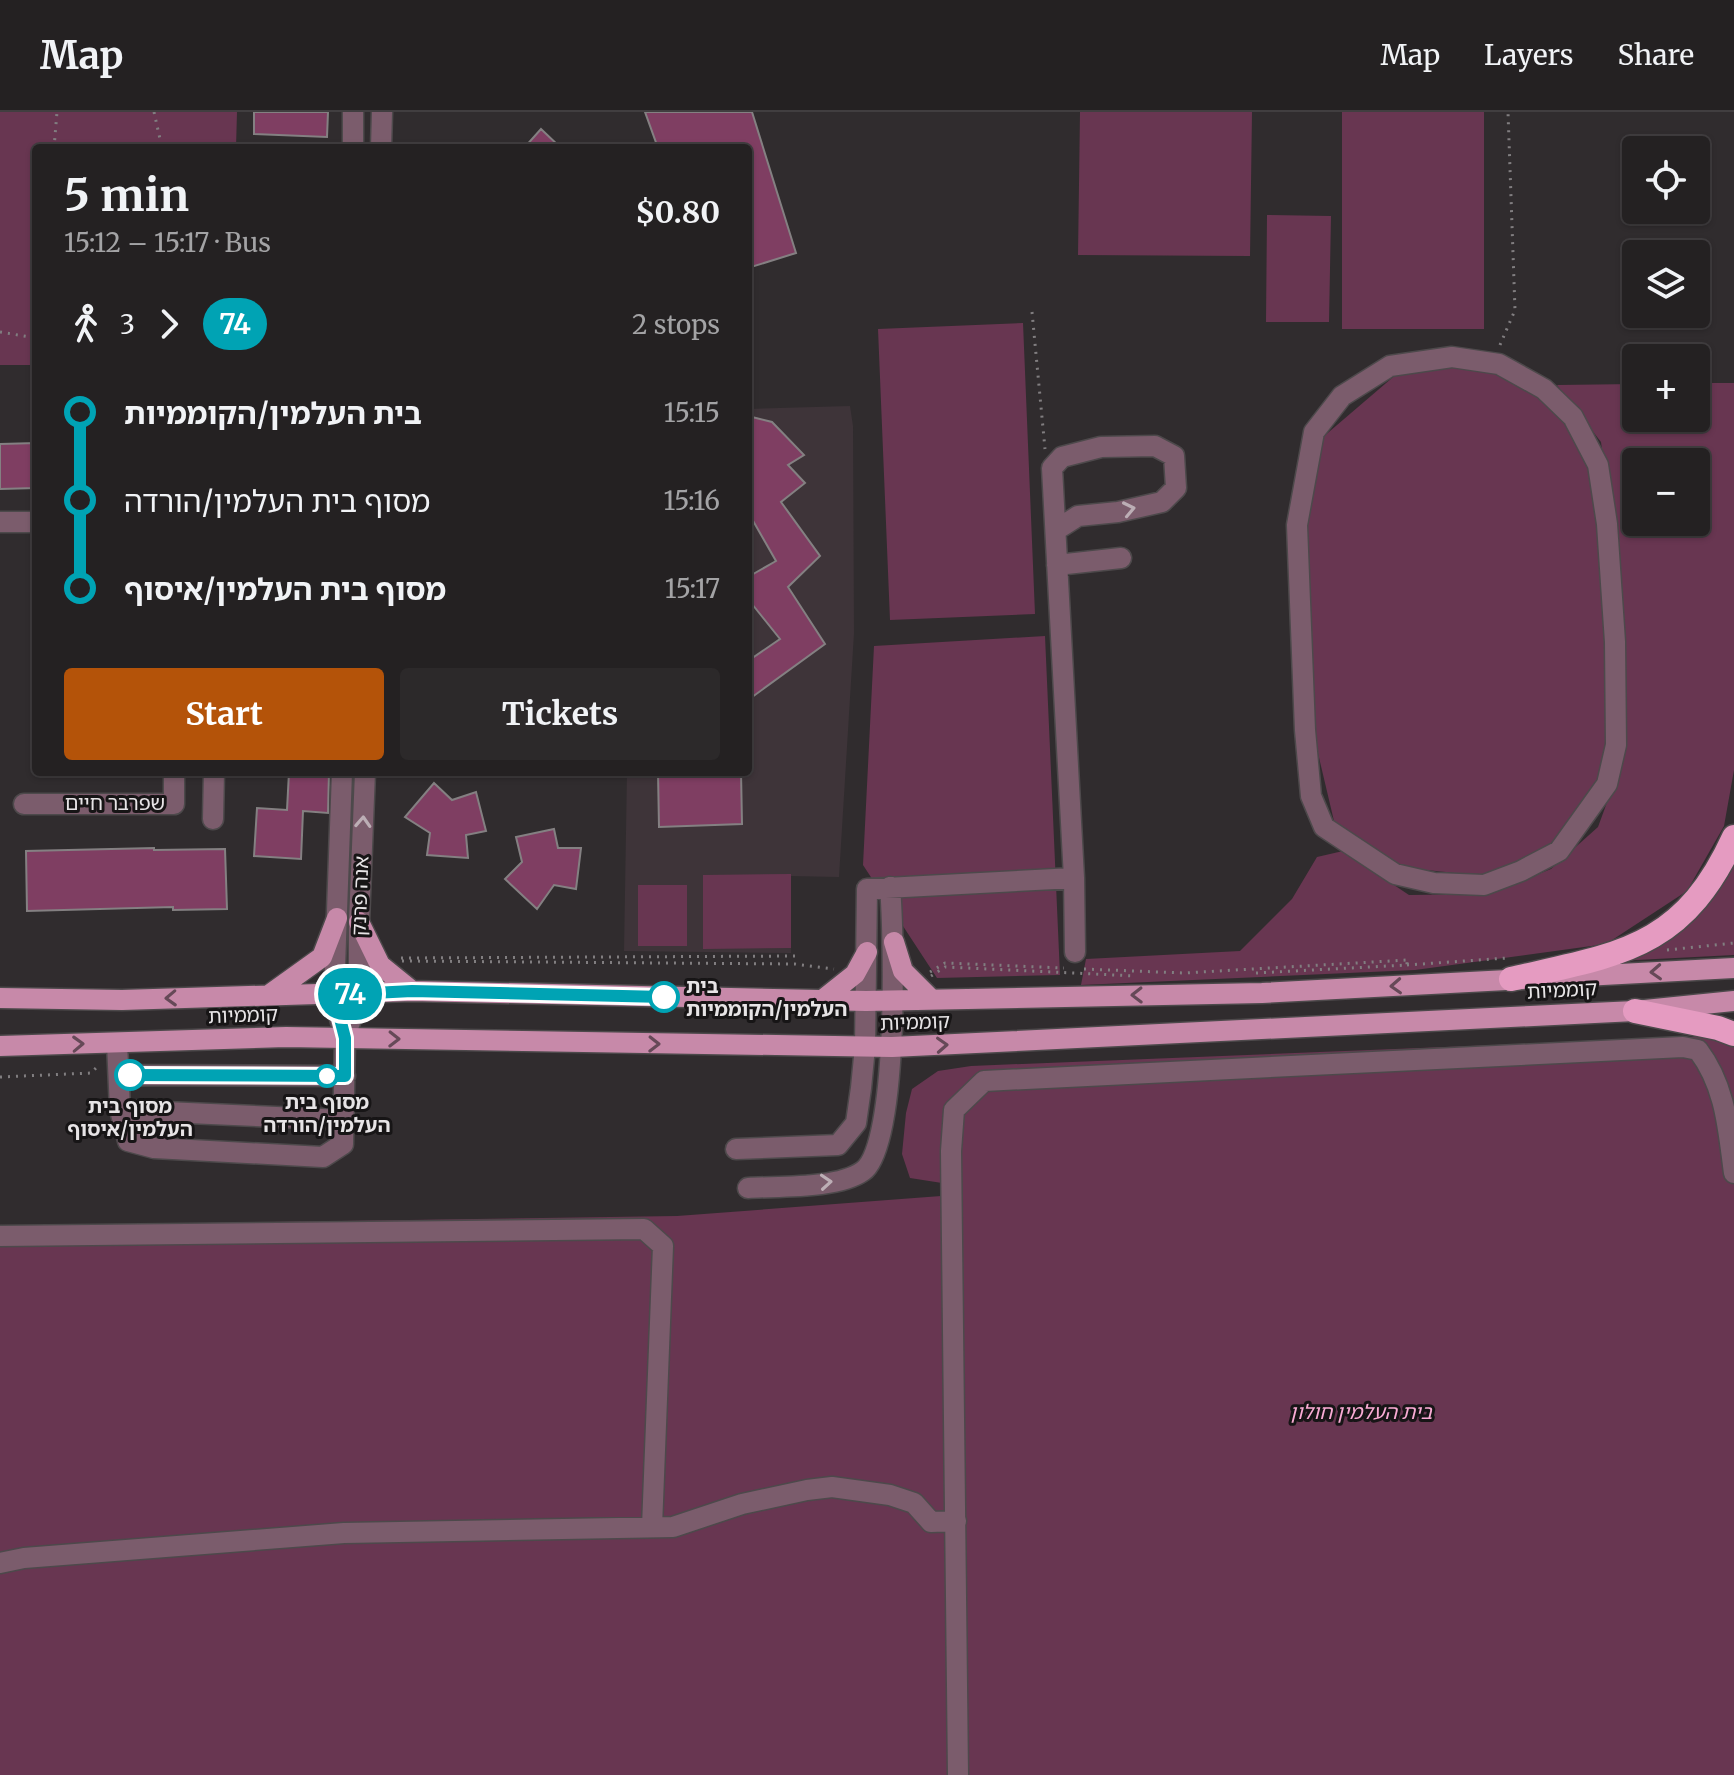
<!DOCTYPE html>
<html lang="en">
<head>
<meta charset="utf-8">
<style>
	body { margin:0; font-family:Merriweather,"Noto Sans Hebrew",serif; background:#2c292a; color:#f1f3f6; height:100vh; display:flex; flex-direction:column; font-size:30px; white-space:nowrap }
	* { box-sizing:border-box; margin:0 }
	p { font-size:26px; color:#a3a3a5 }
	.icon { flex:none; width:44px; height:44px; fill:none; stroke:currentColor; stroke-width:2; stroke-linecap:round; stroke-linejoin:round }
	.map { position:relative; flex:1; overflow:hidden }
	.panel { position:absolute; left:32px; top:32px; width:720px; height:632px; display:flex; flex-direction:column; background:#242122; border-radius:8px; box-shadow:0 2px 6px #0004,0 0 0 2px #413e40 }
	.panel>* { flex:none }
	.badge { padding:0 16px; border-radius:26px; font-size:28px; line-height:52px }
	.tools { position:absolute; left:1622px; top:24px; display:grid; gap:16px }
	.tools a { display:grid; place-items:center; width:88px; height:88px; border-radius:8px; background:#242122; box-shadow:0 2px 6px #0004,0 0 0 2px #413e40; font-size:40px }
	.map>.badge { position:absolute; translate:-50% -50%; box-shadow:0 0 0 4px #fff }
	.legs { display:flex; align-items:center; gap:12px; height:88px; padding:0 32px; font-size:26px }
	.legs p { margin-inline-start:auto }
	.overview { display:flex; align-items:center; justify-content:space-between; height:136px; padding:0 32px }
	h1 { font-size:44px; font-weight:700; line-height:60px }
	.primary-button { display:flex; gap:16px; margin-top:auto; padding:16px 32px }
	.primary-button a { flex:1; height:92px; border-radius:8px; background:#b45309; color:#fff; font-size:32px; font-weight:700; line-height:92px; text-align:center }
	.primary-button a+a { background:#2c292a; color:#f1f3f6 }
	ul { padding:0 32px; list-style:none }
	li { display:flex; align-items:center; gap:28px; height:88px; font-size:30px }
	li i { display:grid; place-items:center; width:12px; height:100%; margin:0 10px; background:currentColor }
	li i::after { content:''; width:20px; height:20px; margin:-10px; border:6px solid; border-radius:50%; background:#242122 }
	li p { margin-inline-start:auto }
	li:first-child i { background:linear-gradient(#0000 50%,currentColor 0) }
	li:last-child i { background:linear-gradient(currentColor 50%,#0000 0) }
	header { display:flex; align-items:center; gap:48px; box-sizing:border-box; height:112px; padding:0 40px; background:#242122; border-bottom:2px solid #413e40 }
	header strong { font-size:38px }
	nav { display:flex; gap:44px; margin-inline-start:auto; font-size:28px }
	.map>svg:first-child { display:block }
	.built { fill:#3e3439 }
	.green { fill:#683651; fill-rule:evenodd }
	.building { fill:#7f3e62; stroke:#848082; stroke-width:2 }
	.lines { fill:none; stroke-linecap:round; stroke-linejoin:round }
	.minor-casing { stroke:#4d494b; stroke-width:23 }
	.major-casing { stroke:#4d494b; stroke-width:23 }
	.highway-casing { stroke:#4d494b; stroke-width:27 }
	.path { stroke:#817e80; stroke-width:3; stroke-dasharray:2 6; stroke-linecap:butt }
	.minor { stroke:#7b5c6c; stroke-width:20 }
	.major { stroke:#c789a9; stroke-width:20 }
	.highway { stroke:#e59bc1; stroke-width:24 }
	.oneway { stroke:#bcaeb5 }
	.oneway2 { stroke:#664958 }
	.line-1-casing { stroke:#fff; stroke-width:18 }
	.line-1 { stroke:#00a3b4; stroke-width:12 }
	.stop-1-dot { fill:#fff; stroke:#00a3b4; stroke-width:4 }
	.labels { text-anchor:middle; stroke-width:6; stroke-linejoin:round; paint-order:stroke }
	.street-label { font-size:20px; fill:#e7e4e6; stroke:#171516 }
	.stop-label { font-size:20px; font-weight:bold; fill:#e7e4e6; stroke:#171516 }
	.park-label { font-size:20px; font-style:italic; fill:#f9abd4; stroke:#171516 }
</style>
</head>
<body>
<header>
<strong>Map</strong>
<nav><a>Map</a><a>Layers</a><a>Share</a></nav>
</header>
<div class="map">
<svg width="1734" height="1663" viewBox="0 0 1734 1663">
	<rect width="100%" height="100%" fill="#302c2e"/>
	<path class="built" d="M 850,294 L 853,314 L 854,521 L 839,765 L 790,764 L 791,841 L 624,839 L 627,660 L 748,660 L 748,297 Z"/>
	<path class="green" d="M 0,0 L 237,0 L 236,36 L 36,36 L 36,253 L 0,253 Z
		M 1080,0 L 1252,0 L 1250,144 L 1078,143 Z
		M 1342,0 L 1484,0 L 1484,217 L 1342,217 Z
		M 1267,103 L 1331,104 L 1329,210 L 1266,210 Z
		M 1023,211 L 1035,502 L 890,508 L 878,217 Z
		M 1463,249 L 1523,268 L 1583,323 L 1601,421 L 1613,573 L 1600,669 L 1551,737 L 1483,764 L 1398,755 L 1334,709 L 1312,616 L 1304,420 L 1323,325 L 1399,260 Z
		M 1696,271 L 1734,271 L 1734,658 L 1724,714 L 1687,779 L 1606,832 L 1415,858 L 1081,873 L 1086,847 L 1240,839 L 1292,787 L 1317,745 L 1343,739 L 1409,783 L 1488,782 L 1551,757 L 1598,715 L 1624,644 L 1617,450 L 1601,330 L 1557,273 L 1636,272 L 1636,306 L 1696,306 ZM 1636,350 L 1696,350 L 1696,410 L 1636,410 Z
		M 1045,524 L 1060,863 L 937,866 L 863,753 L 874,534 Z
		M 1734,751 L 1734,843 L 1617,849 C 1670,830 1709,804 1734,751 Z
		M 791,762 L 791,836 L 703,837 L 703,763 Z
		M 638,773 L 687,773 L 687,834 L 638,834 Z
		M 1717,924 L 1734,934 L 1734,1663 L 0,1663 L 0,1114 L 677,1104 L 941,1084 L 942,1071 L 910,1066 L 902,1042 L 906,1001 L 912,977 L 938,959 L 971,954 Z"/>
	<path class="building" d="M 254,0 L 328,0 L 327,25 L 254,22 Z
		M 645,0 L 752,0 L 796,141 L 748,156 L 748,36 L 658,36 Z
		M 541,17 L 561,36 L 524,36 Z
		M 748,304 L 772,310 L 804,343 L 788,353 L 805,371 L 781,390 L 820,444 L 788,475 L 825,532 L 748,588 L 748,549 L 780,527 L 748,487 L 748,465 L 776,449 L 748,400 Z
		M 36,331 L 36,376 L 0,377 L 0,332 Z
		M 289,660 L 329,660 L 328,701 L 303,699 L 301,747 L 254,744 L 257,696 L 287,698 Z
		M 658,660 L 741,660 L 742,712 L 659,715 Z
		M 434,671 L 452,688 L 476,680 L 486,719 L 466,723 L 468,746 L 427,743 L 430,721 L 405,705 Z
		M 554,717 L 558,736 L 581,736 L 576,777 L 554,773 L 537,797 L 505,767 L 522,750 L 516,725 Z
		M 154,736 L 154,738 L 225,737 L 227,797 L 173,798 L 173,795 L 27,799 L 26,739 Z"/>
	<g class="lines">
		<defs>
			<path id="minor" d="M 353,36 L 353,0
				M 381,36 L 382,0
				M 1452,245 L 1499,252 L 1544,277 L 1573,305 L 1598,353 L 1607,412 L 1615,530 L 1616,633 L 1607,672 L 1559,739 L 1521,759 L 1484,773 L 1434,771 L 1395,762 L 1324,715 L 1311,684 L 1305,618 L 1297,413 L 1314,320 L 1342,284 L 1390,254 Z
				M 0,410 L 36,410
				M 1056,418 L 1078,404 L 1118,400 L 1162,390 L 1176,376 L 1174,344 L 1155,334 L 1101,335 L 1062,345 L 1052,356 L 1074,766 L 1075,840
				M 1057,453 L 1121,446
				M 24,692 L 174,692 L 174,660
				M 213,707 L 214,660
				M 345,926 L 359,881 L 359,810 L 365,660
				M 117,931 L 120,998 L 128,1029 L 154,1036 L 323,1045 L 343,1032 L 345,926 L 334,883 L 342,660
				M 119,963 L 345,964
				M 120,998 L 344,1008
				M 736,1037 L 838,1033 L 856,1011 L 861,976 L 865,935 L 867,777 L 1074,766
				M 748,1076 C 779,1074 838,1077 863,1059 C 899,1033 894,822 890,775
				M 0,1124 L 644,1117 L 663,1134 L 652,1415
				M 0,1451 L 24,1446 L 344,1421 L 673,1415 L 742,1392 L 807,1378 L 832,1375 L 890,1383 L 914,1391 L 931,1410 L 956,1409
				M 958,1663 L 951,1039 L 954,998 L 984,969 L 1683,935 L 1698,938 C 1726,975 1728,1017 1734,1061"/>
			<path id="major" d="M 359,810 L 380,853 L 412,879
				M 894,830 L 903,859 L 931,887
				M 269,883 L 322,845 L 337,806
				M 0,886 L 122,888 L 412,879 L 866,889 L 1262,881 L 1734,856
				M 821,889 L 855,862 L 867,840
				M 0,934 L 286,925 L 892,935 L 1635,899 L 1734,889"/>
			<path id="highway" d="M 1511,867 C 1620,842 1683,837 1734,725
				M 1635,899 L 1718,916 L 1734,922"/>
		</defs>
		<use href="#minor" class="minor-casing"/>
		<use href="#major" class="major-casing"/>
		<use href="#highway" class="highway-casing"/>
		<path class="path" d="M 154,0 L 162,36
			M 54,36 L 57,0
			M 1032,200 L 1045,337
			M 0,220 L 36,226
			M 1500,233 L 1515,198 L 1508,0
			M 1667,838 L 1734,831
			M 401,846 L 797,844
			M 402,849 L 795,852 L 834,857
			M 1407,853 L 1507,846
			M 1084,857 L 1184,861 L 1407,848
			M 930,860 L 945,851 L 1064,856
			M 1256,861 L 1407,853 L 1407,848
			M 931,864 L 945,855 L 1136,864
			M 0,965 L 91,961 L 100,952"/>
		<use href="#minor" class="minor"/>
		<use href="#major" class="major"/>
		<use href="#highway" class="highway"/>
	</g>
	<defs><path id="oneway-chevron" d="M-2-3.5L2.5 0L-2 3.5" fill="none" stroke-width="1.6" stroke-linecap="round" stroke-linejoin="round" transform="scale(2)"/></defs>
	<g class="oneway">
		<use href="#oneway-chevron" transform="translate(1129 397) rotate(-12)"/>
		<use href="#oneway-chevron" transform="translate(363 710) rotate(-87)"/>
		<use href="#oneway-chevron" transform="translate(826 1070) rotate(-4)"/>
	</g>
	<g class="oneway2">
		<use href="#oneway-chevron" transform="translate(1656 860) rotate(177)"/>
		<use href="#oneway-chevron" transform="translate(1396 874) rotate(177)"/>
		<use href="#oneway-chevron" transform="translate(1137 883) rotate(179)"/>
		<use href="#oneway-chevron" transform="translate(171 886) rotate(178)"/>
		<use href="#oneway-chevron" transform="translate(394 927) rotate(1)"/>
		<use href="#oneway-chevron" transform="translate(78 932) rotate(-2)"/>
		<use href="#oneway-chevron" transform="translate(654 932) rotate(1)"/>
		<use href="#oneway-chevron" transform="translate(942 933) rotate(-3)"/>
	</g>
	<g class="lines">
		<defs>
			<path id="line-1" d="M 130,963 L 345,964 L 345,926 L 334,883 L 412,879 L 664,885"/>
		</defs>
		<use href="#line-1" class="line-1-casing"/>
		<use href="#line-1" class="line-1"/>
	</g>
	<g class="stop-1-dot">
		<circle cx="664" cy="885" r="14"/>
		<circle cx="130" cy="963" r="14"/>
		<circle cx="327" cy="964" r="10"/>
	</g>
	<g class="labels">
		<g class="street-label">
			<text x="115" y="698">שפרבר חיים</text>
			<text transform="translate(360 784) rotate(-88)" y="7">אנה פרנק</text>
			<text transform="translate(1562 878) rotate(-3)" y="7">קוממיות</text>
			<text transform="translate(243 903) rotate(-2)" y="7">קוממיות</text>
			<text transform="translate(915 910) rotate(-2)" y="7">קוממיות</text>
		</g>
		<g class="stop-label">
			<text x="686" y="881" text-anchor="start">בית<tspan x="686" dy="23">העלמין/הקוממיות</tspan></text>
			<text x="327" y="997">מסוף בית<tspan x="327" dy="23">העלמין/הורדה</tspan></text>
			<text x="130" y="1001">מסוף בית<tspan x="130" dy="23">העלמין/איסוף</tspan></text>
		</g>
		<g class="park-label">
			<text x="1361" y="1307">בית העלמין חולון</text>
		</g>
	</g>
</svg>
<div class="tools">
<a><svg class="icon" aria-label="locate" viewBox="0 0 24 24"><circle cx="12" cy="12" r="6"/><path d="M12 2v4M12 18v4M2 12h4M18 12h4"/></svg></a>
<a><svg class="icon" aria-label="layers" viewBox="0 0 24 24"><path d="M12 4l9 5-9 5-9-5zM3 14l9 5 9-5"/></svg></a>
<a>+</a>
<a>−</a>
</div>
<b class="badge" style="left:350px;top:882px;background:#00a3b4;color:#fff">74</b>
<section class="panel">
<div class="overview"><div><h1>5 min</h1><p>15:12 – 15:17 · Bus</p></div><b>$0.80</b></div>
<div class="legs"><svg class="icon" aria-label="walk" viewBox="0 0 24 24"><circle cx="13" cy="4" r="2"/><path d="M13 8l-2 6 4 7M11 14l-3 7M7 12l3-4h3l4 4"/></svg>3<svg class="icon" aria-label="forward" viewBox="0 0 24 24"><path d="M9 5l7 7-7 7"/></svg><b class="badge" style="background:#00a3b4;color:#fff">74</b><p>2 stops</p></div>
<ul>
<li><i style="color:#00a3b4"></i><b>בית העלמין/הקוממיות</b><p>15:15</p></li>
<li><i style="color:#00a3b4"></i><span>מסוף בית העלמין/הורדה</span><p>15:16</p></li>
<li><i style="color:#00a3b4"></i><b>מסוף בית העלמין/איסוף</b><p>15:17</p></li>
</ul>
<div class="primary-button"><a>Start</a><a>Tickets</a></div>
</section>
</div>
</body>
</html>
